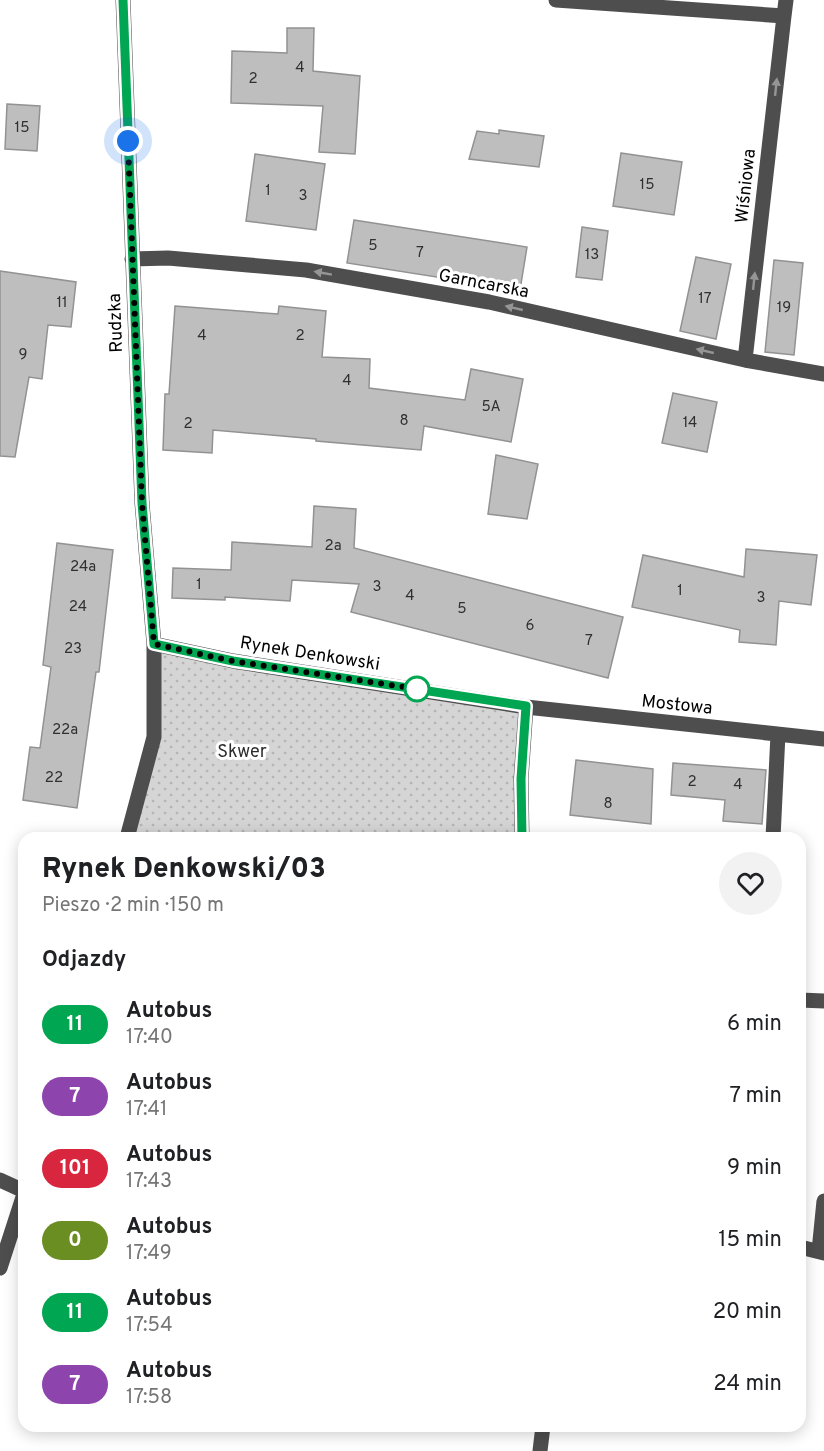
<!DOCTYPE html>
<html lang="pl">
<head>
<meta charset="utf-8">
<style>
	body { margin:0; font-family:Overpass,sans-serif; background:#f2f2f2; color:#202124; height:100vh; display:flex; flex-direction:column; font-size:22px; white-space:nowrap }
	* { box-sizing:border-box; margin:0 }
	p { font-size:20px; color:#757577 }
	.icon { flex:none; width:33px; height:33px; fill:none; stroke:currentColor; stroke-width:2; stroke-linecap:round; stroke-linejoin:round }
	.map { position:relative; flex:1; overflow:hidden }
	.side { position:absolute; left:18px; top:832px; width:788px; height:600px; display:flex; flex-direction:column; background:#fff; border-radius:18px; box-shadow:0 3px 15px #0003 }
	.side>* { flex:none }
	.badge { padding:0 12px; border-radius:20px; font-size:21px; line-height:39px }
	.you { position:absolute; width:30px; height:30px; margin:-15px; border:4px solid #fff; border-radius:50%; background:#1a73e8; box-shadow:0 0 0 9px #1a73e833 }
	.map>.badge { position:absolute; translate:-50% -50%; box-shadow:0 0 0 3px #fff }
	h2 { padding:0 24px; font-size:22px; line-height:54px }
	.round { display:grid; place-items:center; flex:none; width:63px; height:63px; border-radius:32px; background:#f2f2f2 }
	.head { display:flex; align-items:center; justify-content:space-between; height:102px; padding:0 24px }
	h1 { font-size:28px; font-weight:800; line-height:45px }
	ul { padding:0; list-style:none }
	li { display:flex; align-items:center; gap:18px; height:72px; padding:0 24px }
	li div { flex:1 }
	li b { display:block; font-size:22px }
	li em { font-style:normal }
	li .badge { min-width:66px; font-weight:700; text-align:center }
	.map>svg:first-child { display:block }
	.park { fill:url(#park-dots) }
	.building { fill:#bebebe; stroke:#929292; stroke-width:1.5 }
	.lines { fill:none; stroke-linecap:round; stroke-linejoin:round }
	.minor { stroke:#4e4e4e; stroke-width:15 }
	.oneway { fill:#959595 }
	.line-casing { stroke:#fff; stroke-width:14 }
	.line { stroke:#00a651; stroke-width:9 }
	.walk { stroke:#000; stroke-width:6; stroke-dasharray:0 10.8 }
	.stop-dot { fill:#fff; stroke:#00a651; stroke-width:3 }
	.labels { text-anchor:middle; stroke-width:6; stroke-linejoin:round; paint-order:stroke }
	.number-label { font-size:15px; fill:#303030 }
	.street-label { font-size:18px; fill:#000; stroke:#fff }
	.park-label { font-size:18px; fill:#2c2c2c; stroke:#fff }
</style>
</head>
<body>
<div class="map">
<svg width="824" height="1451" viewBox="0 0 824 1451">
	<defs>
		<pattern id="park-dots" width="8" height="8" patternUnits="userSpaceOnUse" patternTransform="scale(1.5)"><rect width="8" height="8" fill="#d5d5d5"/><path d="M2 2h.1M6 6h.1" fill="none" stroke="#b5b5b5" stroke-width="1.8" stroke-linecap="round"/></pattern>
	</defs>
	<rect width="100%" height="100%" fill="#fff"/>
	<path class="park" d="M 154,644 L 526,707 L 522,838 L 127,838 L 154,737 Z"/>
	<path class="building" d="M 287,28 L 314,28 L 313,71 L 360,76 L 355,154 L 319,152 L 323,106 L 231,103 L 232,51 L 287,53 Z
		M 7,104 L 40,106 L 37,151 L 5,149 Z
		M 499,130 L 544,136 L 539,167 L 469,159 L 477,131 L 499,134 Z
		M 621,153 L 682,162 L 674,215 L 613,206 Z
		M 255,154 L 325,164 L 316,230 L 246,221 Z
		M 354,220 L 527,247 L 520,290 L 347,263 Z
		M 582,227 L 608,231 L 602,280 L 576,277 Z
		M 696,257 L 731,264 L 716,339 L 680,331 Z
		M 774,260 L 803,263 L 794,355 L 765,352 Z
		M 0,271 L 76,282 L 71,327 L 48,325 L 42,379 L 29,377 L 15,457 L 0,456 Z
		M 175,306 L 278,314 L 279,306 L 326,311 L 322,357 L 370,359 L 369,388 L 465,400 L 471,369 L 523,379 L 511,442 L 424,426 L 421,450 L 316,441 L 316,439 L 213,430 L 212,453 L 163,450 L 165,394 L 169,394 Z
		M 673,393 L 717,402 L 707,452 L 662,443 Z
		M 496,455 L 538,464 L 527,519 L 488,514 Z
		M 314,506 L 356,509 L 354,548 L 623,617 L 608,678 L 351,612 L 359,584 L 292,580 L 290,601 L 225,597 L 225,600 L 172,598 L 173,568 L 231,570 L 232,542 L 312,547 Z
		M 57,543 L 113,550 L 99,672 L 96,672 L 77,808 L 23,800 L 30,747 L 40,748 L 51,667 L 43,665 Z
		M 746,549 L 817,555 L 811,605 L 779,601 L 776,645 L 739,642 L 740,630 L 632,607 L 643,555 L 744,577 Z
		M 576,760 L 653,769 L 651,824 L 570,815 Z
		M 673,763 L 766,770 L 762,824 L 723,821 L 725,800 L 671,795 Z"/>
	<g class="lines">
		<path class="minor" d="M 123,0 L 142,503 L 154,644 L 154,737 L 127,838
			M 556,0 L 784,16 L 786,0
			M 132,259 L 168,258 L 306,270 L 489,302 L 745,360 L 824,374
			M 745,360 L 784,16
			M 154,644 L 233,661 L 526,707 L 824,739
			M 522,838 L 521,779 L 526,707
			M 773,838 L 778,734
			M 800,1000 L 824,1001
			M 0,1180 L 24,1191
			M 800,1247 L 824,1253
			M 819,1251 L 824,1201
			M 0,1268 L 24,1194
			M 540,1451 L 543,1426"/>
	</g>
	<defs><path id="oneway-solid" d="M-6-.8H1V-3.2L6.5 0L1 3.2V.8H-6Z" transform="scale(1.5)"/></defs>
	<g class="oneway">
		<use href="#oneway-solid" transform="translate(776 87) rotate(-84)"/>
		<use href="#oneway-solid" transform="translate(323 273) rotate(-170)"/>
		<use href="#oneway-solid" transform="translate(754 281) rotate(-84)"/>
		<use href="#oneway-solid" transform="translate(514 308) rotate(-167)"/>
		<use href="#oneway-solid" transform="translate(705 351) rotate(-167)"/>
	</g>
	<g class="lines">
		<defs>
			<path id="line" d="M 123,0 L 142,503 L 154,644 L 233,661 L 526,706 L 521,779 L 522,838"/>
		</defs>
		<use href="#line" class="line-casing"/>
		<use href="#line" class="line"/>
		<path class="walk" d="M 128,141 L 142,503 L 154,644 L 233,661 L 423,690 L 417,689"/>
	</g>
	<circle class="stop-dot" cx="417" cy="689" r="12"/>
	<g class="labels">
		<g class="number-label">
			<text x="300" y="72">4</text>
			<text x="253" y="83">2</text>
			<text x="22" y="132">15</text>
			<text x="647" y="189">15</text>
			<text x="268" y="195">1</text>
			<text x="303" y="200">3</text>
			<text x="373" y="250">5</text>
			<text x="420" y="257">7</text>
			<text x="592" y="259">13</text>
			<text x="705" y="303">17</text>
			<text x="62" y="307">11</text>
			<text x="784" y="312">19</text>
			<text x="202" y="340">4</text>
			<text x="300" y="340">2</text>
			<text x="23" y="359">9</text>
			<text x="347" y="385">4</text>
			<text x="491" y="411">5A</text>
			<text x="404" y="425">8</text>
			<text x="690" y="427">14</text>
			<text x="188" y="428">2</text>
			<text x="333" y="550">2a</text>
			<text x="83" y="571">24a</text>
			<text x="199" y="589">1</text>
			<text x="377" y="591">3</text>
			<text x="680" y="595">1</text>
			<text x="410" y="600">4</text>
			<text x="761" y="602">3</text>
			<text x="78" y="611">24</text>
			<text x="462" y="613">5</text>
			<text x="530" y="630">6</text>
			<text x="589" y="645">7</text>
			<text x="73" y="653">23</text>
			<text x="65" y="734">22a</text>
			<text x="54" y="782">22</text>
			<text x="692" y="786">2</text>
			<text x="738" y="789">4</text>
			<text x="608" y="808">8</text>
		</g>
		<g class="street-label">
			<text transform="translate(745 186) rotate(-84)" y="6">Wiśniowa</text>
			<text transform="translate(484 283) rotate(11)" y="6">Garncarska</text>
			<text transform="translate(115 323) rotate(-92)" y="6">Rudzka</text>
			<text transform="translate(310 653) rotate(9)" y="6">Rynek Denkowski</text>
			<text transform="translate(677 704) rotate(6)" y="6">Mostowa</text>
		</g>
		<g class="park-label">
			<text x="242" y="757">Skwer</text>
		</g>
	</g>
</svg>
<div class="you" style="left:128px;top:141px"></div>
<section class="side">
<div class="head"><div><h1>Rynek Denkowski/03</h1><p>Pieszo · 2 min · 150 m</p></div><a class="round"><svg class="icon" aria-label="heart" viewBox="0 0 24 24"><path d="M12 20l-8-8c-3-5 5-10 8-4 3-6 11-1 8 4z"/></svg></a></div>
<h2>Odjazdy</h2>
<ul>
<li><span class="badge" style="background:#00a651;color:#fff">11</span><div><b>Autobus</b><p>17:40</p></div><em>6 min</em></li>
<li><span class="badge" style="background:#8e44ad;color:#fff">7</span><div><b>Autobus</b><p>17:41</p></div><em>7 min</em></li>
<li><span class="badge" style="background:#d7263d;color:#fff">101</span><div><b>Autobus</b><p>17:43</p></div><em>9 min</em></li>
<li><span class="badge" style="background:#6b8e23;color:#fff">0</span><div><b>Autobus</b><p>17:49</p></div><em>15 min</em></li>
<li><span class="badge" style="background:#00a651;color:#fff">11</span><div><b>Autobus</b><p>17:54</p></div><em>20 min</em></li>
<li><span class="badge" style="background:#8e44ad;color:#fff">7</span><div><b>Autobus</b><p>17:58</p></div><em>24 min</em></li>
</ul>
</section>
</div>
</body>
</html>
